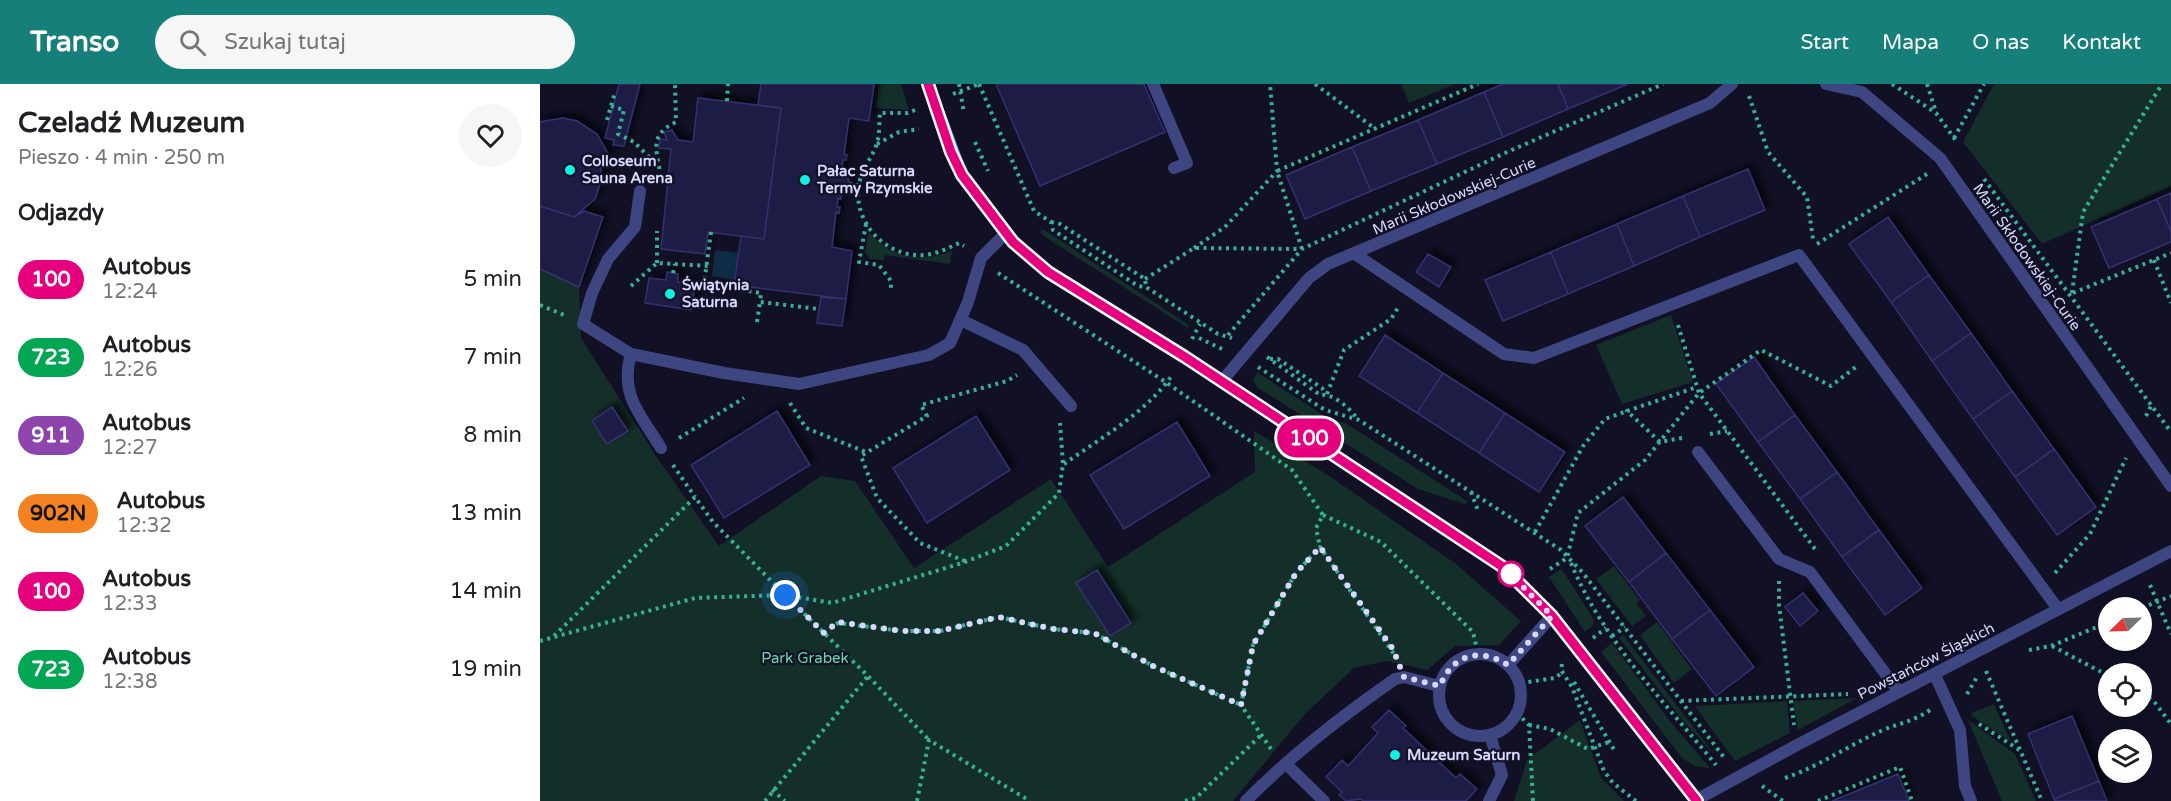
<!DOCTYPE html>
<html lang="pl">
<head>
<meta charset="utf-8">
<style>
	body { margin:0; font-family:"Varela Round",sans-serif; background:#f6f6f6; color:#202124; height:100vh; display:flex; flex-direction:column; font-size:22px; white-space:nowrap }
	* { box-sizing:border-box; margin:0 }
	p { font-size:20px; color:#757577 }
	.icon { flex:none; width:33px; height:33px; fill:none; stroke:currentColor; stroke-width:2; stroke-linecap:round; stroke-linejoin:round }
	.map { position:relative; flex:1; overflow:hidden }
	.details { display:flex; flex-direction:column; background:#fff; width:540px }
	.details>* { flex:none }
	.badge { padding:0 12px; border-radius:20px; font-size:21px; line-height:39px }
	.needle { width:39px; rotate:247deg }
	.fabs { position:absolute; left:1558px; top:513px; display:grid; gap:12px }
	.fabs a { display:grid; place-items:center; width:54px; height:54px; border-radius:50%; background:#fff; box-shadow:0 6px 24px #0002; font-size:30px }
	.you { position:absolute; width:30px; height:30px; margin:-15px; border:4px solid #fff; border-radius:50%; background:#1a73e8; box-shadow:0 0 0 9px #1a73e833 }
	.map>.badge { position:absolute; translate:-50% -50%; box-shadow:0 0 0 3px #fff }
	h2 { padding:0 18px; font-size:22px; line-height:54px }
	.round { display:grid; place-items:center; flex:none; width:63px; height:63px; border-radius:32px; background:#f6f6f6 }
	.headline { display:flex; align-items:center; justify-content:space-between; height:102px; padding:0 18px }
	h1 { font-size:28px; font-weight:700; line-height:45px }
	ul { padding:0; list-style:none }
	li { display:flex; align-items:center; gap:18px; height:78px; padding:0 18px }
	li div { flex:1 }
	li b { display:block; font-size:22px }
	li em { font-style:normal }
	li .badge { min-width:66px; font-weight:700; text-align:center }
	header { display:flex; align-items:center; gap:36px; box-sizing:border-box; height:84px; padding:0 30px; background:#177f7a; color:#fff }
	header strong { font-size:28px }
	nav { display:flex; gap:33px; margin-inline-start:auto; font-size:21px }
	.search { width:420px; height:54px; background:#f6f6f6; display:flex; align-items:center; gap:15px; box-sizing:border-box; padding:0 21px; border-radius:33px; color:#757577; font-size:22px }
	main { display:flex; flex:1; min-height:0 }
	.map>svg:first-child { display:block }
	.green { fill:#142f29 }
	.water { fill:#0f2b45 }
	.building { fill:#1f1d45; stroke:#333170; stroke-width:1.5; filter:url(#shadow) }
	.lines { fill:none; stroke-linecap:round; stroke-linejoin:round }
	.path { stroke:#36b196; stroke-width:4; stroke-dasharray:3 4.5; stroke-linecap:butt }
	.lane { stroke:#3e4681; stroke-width:12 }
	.street { stroke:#3e4681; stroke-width:12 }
	.secondary { stroke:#7385f7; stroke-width:12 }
	.line-casing { stroke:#fff; stroke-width:14 }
	.line { stroke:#e6007e; stroke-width:9 }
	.walk { stroke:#d6d8fd; stroke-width:6; stroke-dasharray:0 10.8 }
	.poi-dot { fill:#0df2e4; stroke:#111025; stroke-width:2 }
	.stop-dot { fill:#fff; stroke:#e6007e; stroke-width:3 }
	.labels { text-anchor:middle; stroke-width:4.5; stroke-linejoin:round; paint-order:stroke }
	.poi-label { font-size:15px; font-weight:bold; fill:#d6d8fd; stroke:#111025; text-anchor:start }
	.street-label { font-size:15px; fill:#d6d8fd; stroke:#111025 }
	.park-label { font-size:15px; fill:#66d9aa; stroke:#111025 }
</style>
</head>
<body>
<header>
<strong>Transo</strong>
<div class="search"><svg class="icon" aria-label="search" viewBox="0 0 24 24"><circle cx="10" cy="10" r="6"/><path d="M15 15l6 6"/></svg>Szukaj tutaj</div>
<nav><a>Start</a><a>Mapa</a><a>O nas</a><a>Kontakt</a></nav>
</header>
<main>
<section class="details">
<div class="headline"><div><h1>Czeladź Muzeum</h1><p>Pieszo · 4 min · 250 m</p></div><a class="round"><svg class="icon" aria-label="heart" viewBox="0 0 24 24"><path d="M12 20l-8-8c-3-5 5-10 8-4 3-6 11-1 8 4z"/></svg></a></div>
<h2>Odjazdy</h2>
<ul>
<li><span class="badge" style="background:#e6007e;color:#fff">100</span><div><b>Autobus</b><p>12:24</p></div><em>5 min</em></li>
<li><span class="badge" style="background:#00a651;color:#fff">723</span><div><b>Autobus</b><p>12:26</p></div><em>7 min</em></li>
<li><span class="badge" style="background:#8e44ad;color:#fff">911</span><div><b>Autobus</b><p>12:27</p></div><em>8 min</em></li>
<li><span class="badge" style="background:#f58220;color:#111">902N</span><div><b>Autobus</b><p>12:32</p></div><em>13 min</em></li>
<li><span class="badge" style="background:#e6007e;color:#fff">100</span><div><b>Autobus</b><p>12:33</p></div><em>14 min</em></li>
<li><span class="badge" style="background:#00a651;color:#fff">723</span><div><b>Autobus</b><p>12:38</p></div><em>19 min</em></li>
</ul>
</section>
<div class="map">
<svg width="1631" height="717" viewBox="0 0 1631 717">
	<defs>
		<filter id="shadow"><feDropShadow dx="5.5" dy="-5.5" stdDeviation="3" flood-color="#0009"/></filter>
	</defs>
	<rect width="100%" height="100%" fill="#111025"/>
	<path class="green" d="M 339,0 L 361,0 L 369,26 L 336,24 Z
		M 861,0 L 915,0 L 869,19 Z
		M 1454,0 L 1631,0 L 1631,102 L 1502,160 L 1423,58 Z
		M 503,145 L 649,241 L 648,244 L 505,153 L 500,148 Z
		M 329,148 C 352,175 380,179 412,167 L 410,180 L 345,171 L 344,176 L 330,175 L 325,168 Z
		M 0,185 L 39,203 L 41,254 L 116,372 L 179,462 L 281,392 L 315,397 L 374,484 L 511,395 L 568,483 L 715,388 L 714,347 L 788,391 L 916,480 L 981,537 L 959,561 L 915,562 L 887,586 L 847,577 L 814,584 L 765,630 L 693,717 L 0,717 Z
		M 1131,231 L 1153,298 L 1082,320 L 1056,261 Z
		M 717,288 L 783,331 L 807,340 L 927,417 L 925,420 L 878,405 L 718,304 L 713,296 Z
		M 1074,482 L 1100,516 L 1096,519 L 1106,532 L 1092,542 L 1056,495 Z
		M 1022,485 L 1054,536 L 1053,541 L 1045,548 L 1009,493 Z
		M 1117,538 L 1152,585 L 1134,599 L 1100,551 Z
		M 1083,551 L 1175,671 L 1143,637 L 1079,554 Z
		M 1072,559 L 1133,641 L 1170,684 L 1155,682 L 1142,674 L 1061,568 Z
		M 1317,614 L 1258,646 L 1253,617 Z
		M 1247,617 L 1250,649 L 1195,677 L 1155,622 Z
		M 1454,620 L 1471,658 L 1432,632 L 1431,629 Z
		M 1040,636 L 1061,694 L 1084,717 L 974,717 L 987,676 Z
		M 1428,636 L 1475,670 L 1496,717 L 1462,717 Z"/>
	<path class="water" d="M 175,166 L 198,169 L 195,196 L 172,192 Z"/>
	<path class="building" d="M 79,0 L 100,0 L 84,62 L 73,61 L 74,56 L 65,54 Z
		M 221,0 L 334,0 L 329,37 L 309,34 L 304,70 L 307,71 L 306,76 L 303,76 L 302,84 L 305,84 L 305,90 L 309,96 L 309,104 L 302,109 L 301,115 L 298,114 L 297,123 L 300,123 L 299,129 L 296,128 L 292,163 L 312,167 L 306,215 L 194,201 L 201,152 L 224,155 L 241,24 L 218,21 Z
		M 456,0 L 604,0 L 625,48 L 500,102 Z
		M 963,0 L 1018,0 L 1028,25 L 963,53 L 944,8 Z
		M 1018,0 L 1088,0 L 1028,25 Z
		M 944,8 L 963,53 L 897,80 L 878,36 Z
		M 158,14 L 241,24 L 224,155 L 168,148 L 165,170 L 121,165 L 131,65 L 119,64 L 120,55 L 127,56 L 124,48 L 132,46 L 138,56 L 153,58 Z
		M 23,34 L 37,37 L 57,50 L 70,73 L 59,77 L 62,94 L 55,115 L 34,133 L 0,122 L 0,38 Z
		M 878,36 L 897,80 L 831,107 L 812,63 Z
		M 812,63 L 831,107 L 765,135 L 746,91 Z
		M 1208,85 L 1225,126 L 1160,153 L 1143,112 Z
		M 1631,109 L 1631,148 L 1617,115 Z
		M 1143,112 L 1160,153 L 1094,182 L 1077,140 Z
		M 1617,115 L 1631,148 L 1631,158 L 1569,184 L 1551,143 Z
		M 0,122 L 34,133 L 44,127 L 63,133 L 39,203 L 0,185 Z
		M 1348,133 L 1389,191 L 1351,218 L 1309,160 Z
		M 1077,140 L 1094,182 L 1028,210 L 1011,168 Z
		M 1011,168 L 1028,210 L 963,237 L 945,196 Z
		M 888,170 L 911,183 L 899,203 L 876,188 Z
		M 127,188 L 138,190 L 138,198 L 155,201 L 151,226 L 105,219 L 109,194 L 126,196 Z
		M 1389,191 L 1431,249 L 1392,277 L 1351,218 Z
		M 281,213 L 306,215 L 302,242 L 277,239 Z
		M 1431,249 L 1472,307 L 1433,335 L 1392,277 Z
		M 845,251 L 903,289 L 877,329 L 819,292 Z
		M 1214,273 L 1255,331 L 1218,358 L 1176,300 Z
		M 903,289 L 965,329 L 939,369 L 877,329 Z
		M 1472,307 L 1514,365 L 1475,393 L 1433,335 Z
		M 72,323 L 88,347 L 67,360 L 52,337 Z
		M 237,327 L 270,381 L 184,434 L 151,381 Z
		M 965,329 L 1025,368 L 999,408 L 939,369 Z
		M 1255,331 L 1297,388 L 1260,415 L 1218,358 Z
		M 436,332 L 470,386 L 387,439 L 353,384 Z
		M 637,338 L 670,392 L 584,445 L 550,391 Z
		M 1514,365 L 1556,423 L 1517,451 L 1475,393 Z
		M 1297,388 L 1339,446 L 1302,473 L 1260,415 Z
		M 1083,413 L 1126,469 L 1089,498 L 1045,442 Z
		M 1339,446 L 1382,504 L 1345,531 L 1302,473 Z
		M 1126,469 L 1170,526 L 1132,555 L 1089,498 Z
		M 557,486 L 591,539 L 570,552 L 536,499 Z
		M 1263,509 L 1278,527 L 1260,542 L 1245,523 Z
		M 1170,526 L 1214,583 L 1176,612 L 1132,555 Z
		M 849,626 L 866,642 L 863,644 L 916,694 L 920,690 L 937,705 L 926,717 L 823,717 L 821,715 L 806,717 L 799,711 L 802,708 L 786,693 L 802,676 L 808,682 L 838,649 L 832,643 Z
		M 1532,632 L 1559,697 L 1514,715 L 1488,650 Z
		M 1358,690 L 1369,717 L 1292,717 Z
		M 1559,697 L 1567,717 L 1515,717 L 1514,715 Z"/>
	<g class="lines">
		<path class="path" d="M 419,0 L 424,29
			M 439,0 L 494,127 L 511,138 L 513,146 L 598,202 L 606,203 L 678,250 L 692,254
			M 775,0 L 834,44
			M 1352,0 L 1396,29 L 1417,58
			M 1387,0 L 1396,28
			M 413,10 L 439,0
			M 1209,12 L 1228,68 L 1267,113 L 1273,155
			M 187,17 L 188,0
			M 71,22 L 84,26 L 78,50 L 94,58 L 116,80
			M 375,26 L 368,29 L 340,29 C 339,39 340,52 336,62 C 331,75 322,85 319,100 C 312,138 346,174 384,171 C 397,170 408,164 419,159 L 424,162
			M 67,36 L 75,8
			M 1414,54 L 1444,0
			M 435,58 L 448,87
			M 337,60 L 359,48 L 379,45
			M 1444,95 L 1631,348
			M 120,100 C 123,75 102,54 136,38 L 135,0
			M 309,100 L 318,101
			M 511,138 L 520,140 L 605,195 L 606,203
			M 326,140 L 319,178 L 339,181 L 351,197 L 351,206
			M 171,148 L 164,200 L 221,209 L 220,218 L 279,225
			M 1277,160 L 1387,90
			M 654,164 L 685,143 L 737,87 L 730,0
			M 762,165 L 737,87 L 938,0
			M 1614,176 L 1631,219
			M 117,179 L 117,147
			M 133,189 L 135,180
			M 458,189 L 627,299 L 752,386 L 783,431 L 776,444 L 780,463
			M 605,195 L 654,164 L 761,165
			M 91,202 L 117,179 L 168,182
			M 1532,209 L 1543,128 L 1622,0
			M 1533,209 L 1631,169
			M 0,221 L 24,231
			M 217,238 L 220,218
			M 1138,241 L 1159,309 L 1275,465
			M 688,251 L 762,165 L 965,69 L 1123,0
			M 659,254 L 682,265
			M 652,255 L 660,240
			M 727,273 L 780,311 C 793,309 808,323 816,333
			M 730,275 L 738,275 L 782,304 L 786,310
			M 718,283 L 785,326 L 819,336 L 1021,466 L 1043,489 L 1186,676
			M 787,310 L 804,266 L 851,235 L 859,222
			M 250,319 L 266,344 L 326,368
			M 1606,332 L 1611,322
			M 1170,350 L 1187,347
			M 139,354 L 204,314
			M 1142,354 L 1120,358 L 1087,327 L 1157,303
			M 524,380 C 562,353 606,329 633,290
			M 133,381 L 155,413
			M 931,408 L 939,429
			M 783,431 L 841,458 L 933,548 L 938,570
			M 995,448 L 1043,362 L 1065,335 L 1087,327
			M 425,477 L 380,459 L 337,414 L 321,372 L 387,332 L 381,321 L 467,297 L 477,291
			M 1031,479 C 1063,557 1124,617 1176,681
			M 1010,485 L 1027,474 L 1038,429 L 1105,376 L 1159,309 L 1221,266 L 1291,302 L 1317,282
			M 1515,489 L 1550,450 L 1586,374
			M 1239,497 L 1239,521 L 1254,641
			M 1610,501 L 1631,550
			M 1602,524 L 1631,512
			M 284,549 L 298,539 L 362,547 L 400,547 L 459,533 L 513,545 L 554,549 L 613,582 L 701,621
			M 14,552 L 155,413 L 173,438 L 245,511 L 292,519 L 422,479 L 466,462 L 519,409 L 523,380 L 520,339
			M 1072,552 L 1085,543
			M 1053,554 L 1066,544
			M 0,557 L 155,514 L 245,511 L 328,592 L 389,656
			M 1512,562 L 1569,592
			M 1489,566 L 1511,562 L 1569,538
			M 1022,580 L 1021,586 L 1032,603 L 1064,687 L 1073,699 L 1096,717
			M 1446,587 L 1502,717
			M 1034,598 L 1076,669
			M 981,599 L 1015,594 L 1023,588
			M 1427,610 L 1437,593
			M 1602,610 L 1613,616 L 1631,640
			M 1141,617 L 1308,610
			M 977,629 L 989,641 L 993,717
			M 1439,640 L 1481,667
			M 989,641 L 1010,645 L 1048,665 L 1069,658
			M 731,665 L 701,621 L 713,561 L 756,489 L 780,463 L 856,573
			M 1245,694 C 1280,682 1309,661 1343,646 C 1360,639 1374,637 1390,626
			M 1222,702 L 1243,717
			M 232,706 L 245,717
			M 225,717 L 328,592
			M 377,717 L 389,656 L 490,717
			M 645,717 L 656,714 L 721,651
			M 1278,717 L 1360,683 L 1372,717"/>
		<path class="lane" d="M 613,0 L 647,79 L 634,84
			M 100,107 L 95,143 L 68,175 L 52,209 L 43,240 L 91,270 L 184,289 L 259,300 L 389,271 L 410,259 L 428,218 L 441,174 L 465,150
			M 421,236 L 483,266 L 531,322
			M 91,270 C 79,311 101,331 121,364
			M899 611a41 41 0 1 1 82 0a41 41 0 1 1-82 0Z
			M 968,581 L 1012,532
			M 746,680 L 784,717
			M 706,717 C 751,671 802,632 855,595 L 864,593 L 899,602
			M 949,717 L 962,691 L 950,651"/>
		<path class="street" d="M 1286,0 L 1322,8 L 1400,74 L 1631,402
			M 815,170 L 964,270 L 994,274 L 1259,171 L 1518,525
			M 682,297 L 769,194 L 788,180 L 1170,19 L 1192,0
			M 1158,368 L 1239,475 L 1270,488 L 1359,608
			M 1395,591 L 1420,646 L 1425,702 L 1431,717
			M 1156,716 L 1257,661 L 1631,467"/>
		<path class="secondary" d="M 388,0 L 422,91 L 473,158 L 508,188 L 645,273 L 963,483 L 1012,532 L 1157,717"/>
	</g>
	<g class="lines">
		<defs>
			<path id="line" d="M 388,0 L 411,68 L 422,91 L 473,158 L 508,188 L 645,273 L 963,483 L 1012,532 L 1157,717"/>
		</defs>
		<use href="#line" class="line-casing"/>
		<use href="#line" class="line"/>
		<path class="walk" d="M 245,511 L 284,549 L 298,538 L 362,547 L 400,547 L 459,533 L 513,545 L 554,549 L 613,582 L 701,621 L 713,561 L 756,489 L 780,463 L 853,565 L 864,593 L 900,602 C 913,570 940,563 968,581 L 1012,532 L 963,483 L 971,490"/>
	</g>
	<g class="poi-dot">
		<circle cx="30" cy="86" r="6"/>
		<circle cx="265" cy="96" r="6"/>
		<circle cx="130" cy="210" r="6"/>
		<circle cx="855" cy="671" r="6"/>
	</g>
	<circle class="stop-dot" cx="971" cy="490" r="12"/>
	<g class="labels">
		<g class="poi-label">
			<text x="42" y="82">Colloseum<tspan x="42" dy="17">Sauna Arena</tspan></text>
			<text x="277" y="92">Pałac Saturna<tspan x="277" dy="17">Termy Rzymskie</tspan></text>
			<text x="142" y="206">Świątynia<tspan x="142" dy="17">Saturna</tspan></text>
			<text x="867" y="676">Muzeum Saturn</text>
		</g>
		<g class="street-label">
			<text transform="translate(914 112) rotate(-23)" y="5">Marii Skłodowskiej-Curie</text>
			<text transform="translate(1487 173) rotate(55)" y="5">Marii Skłodowskiej-Curie</text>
			<text transform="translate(1386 577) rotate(-27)" y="5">Powstańców Śląskich</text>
		</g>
		<g class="park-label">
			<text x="265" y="579">Park Grabek</text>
		</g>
	</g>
</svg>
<div class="fabs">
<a><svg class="needle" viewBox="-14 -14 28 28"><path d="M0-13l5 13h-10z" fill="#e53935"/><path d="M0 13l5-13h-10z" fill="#757577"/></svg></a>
<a><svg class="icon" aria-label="locate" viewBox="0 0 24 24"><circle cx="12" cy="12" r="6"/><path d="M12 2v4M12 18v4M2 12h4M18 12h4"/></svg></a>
<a><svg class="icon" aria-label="layers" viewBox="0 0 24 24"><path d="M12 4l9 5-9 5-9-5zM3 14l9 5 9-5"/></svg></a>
</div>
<div class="you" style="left:245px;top:511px"></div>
<b class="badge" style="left:769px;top:354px;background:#e6007e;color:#fff">100</b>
</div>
</main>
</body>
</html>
